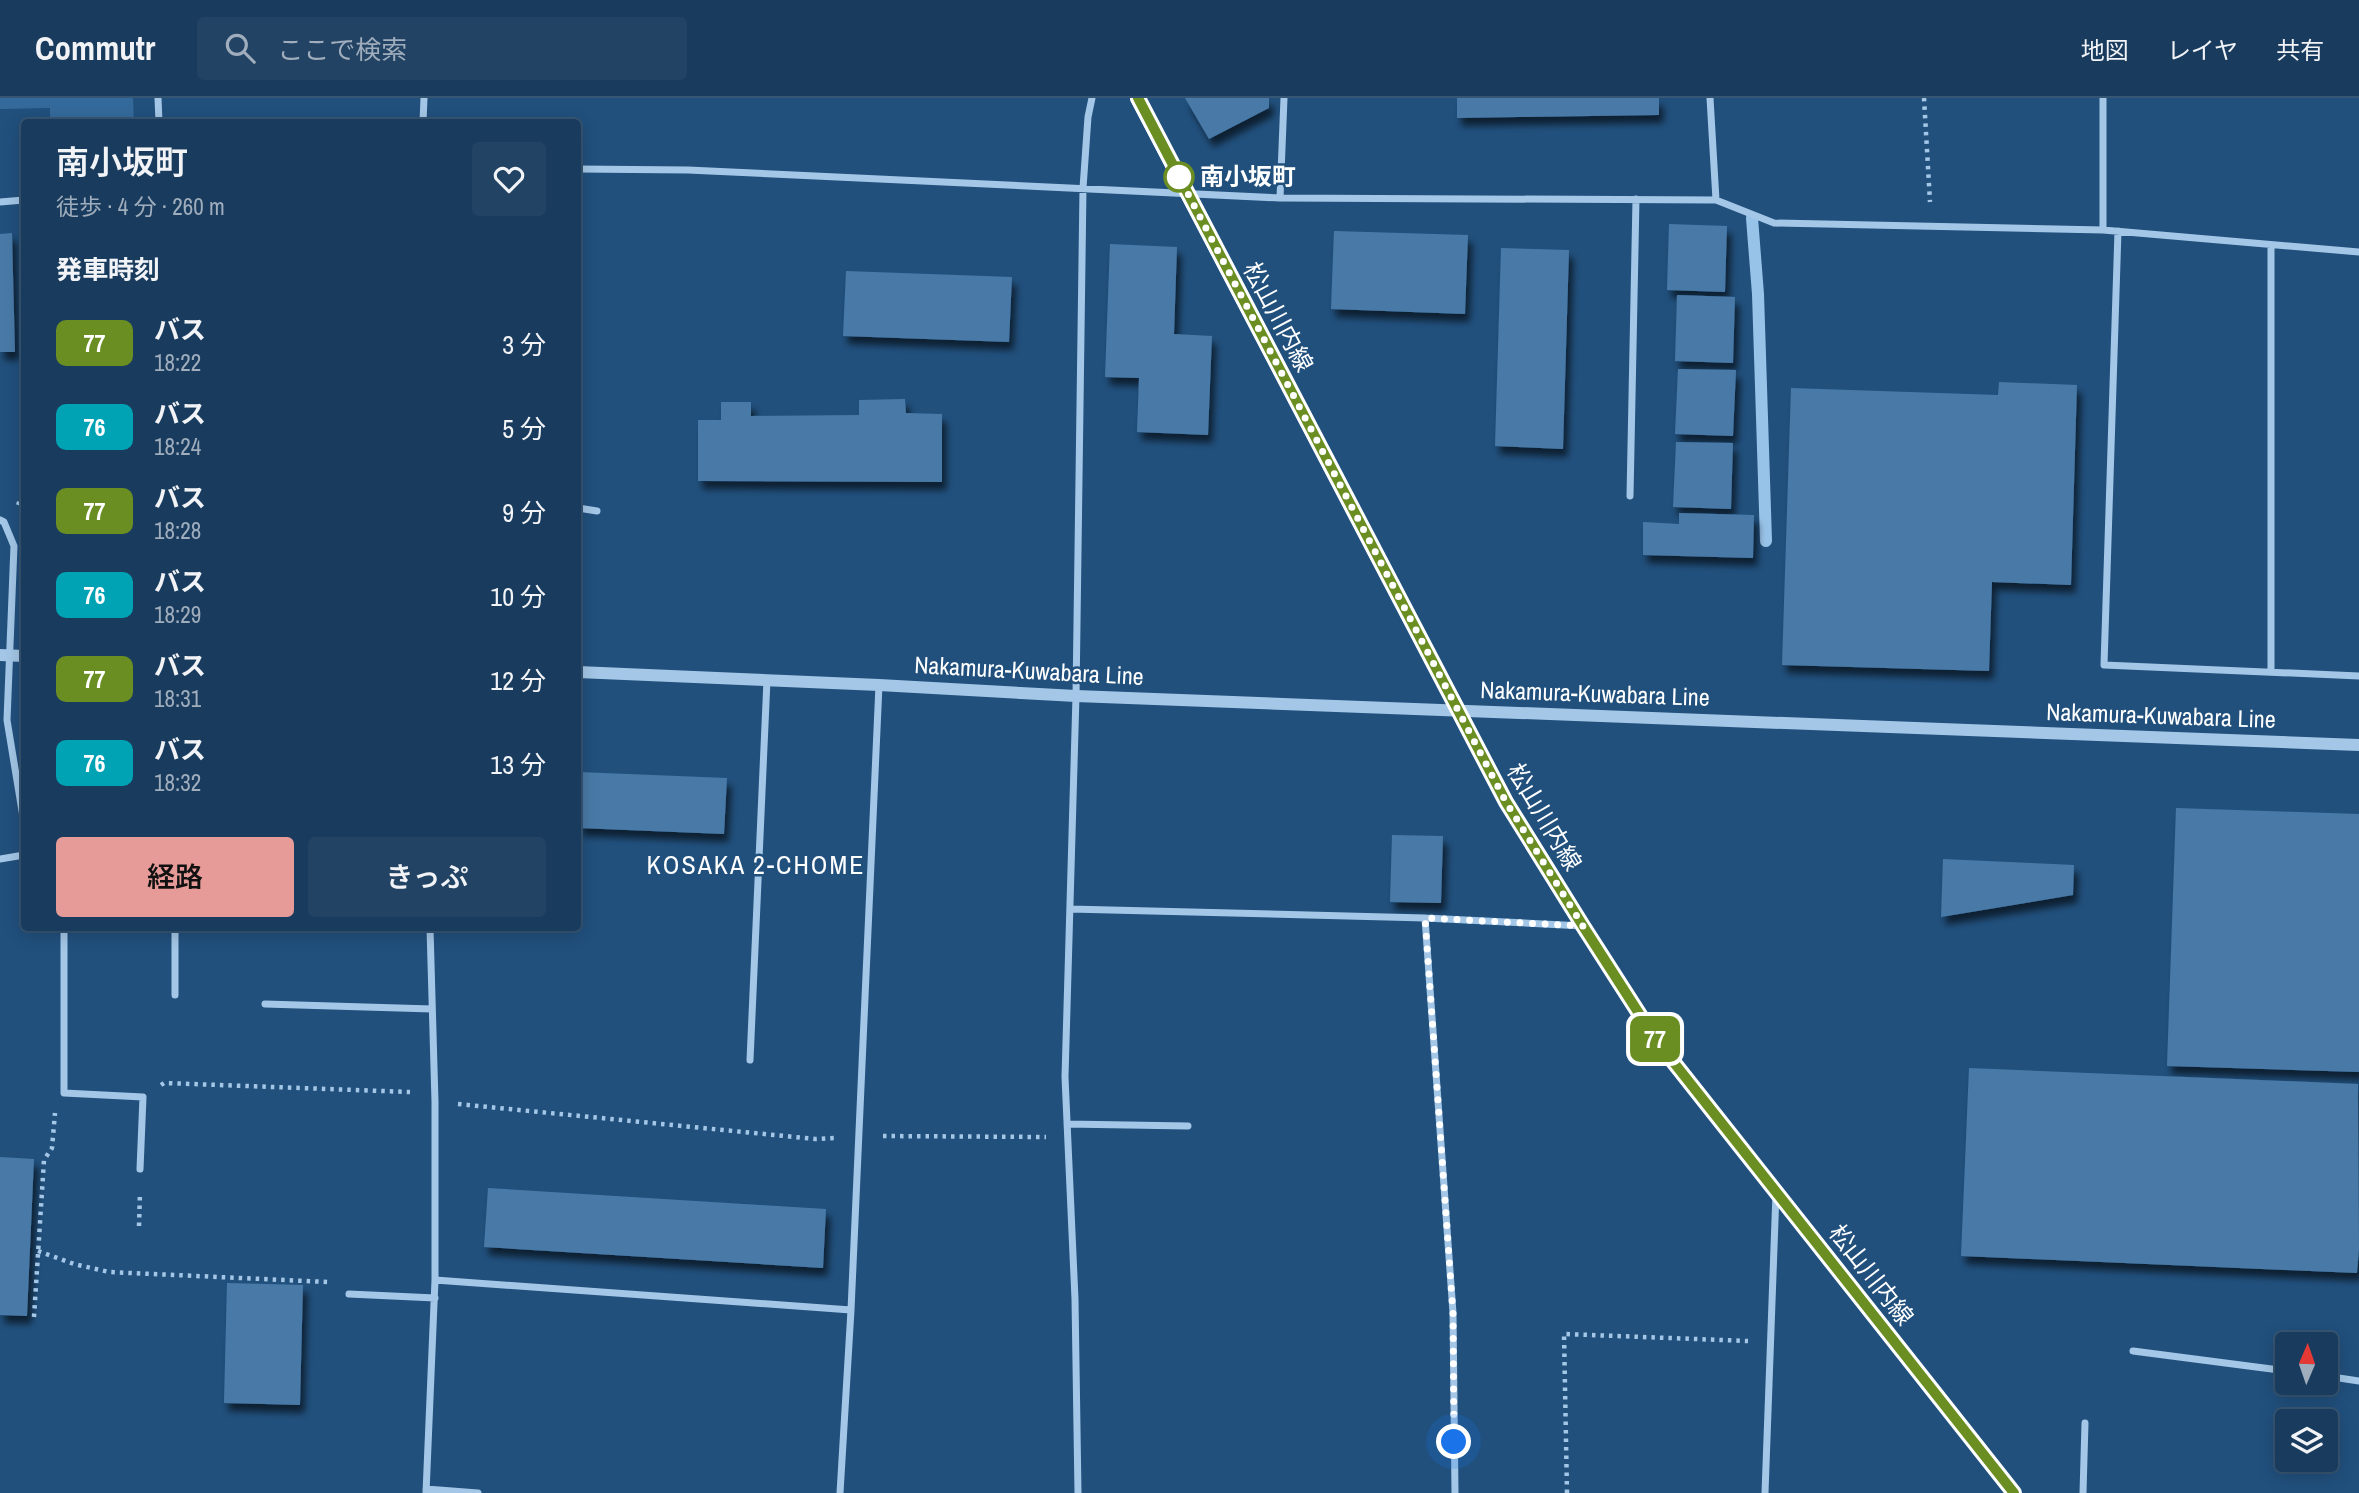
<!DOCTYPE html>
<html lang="ja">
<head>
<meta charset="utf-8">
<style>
	body { margin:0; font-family:"Archivo Narrow","Noto Sans JP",sans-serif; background:#224364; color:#f1f3f6; height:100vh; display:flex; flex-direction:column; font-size:26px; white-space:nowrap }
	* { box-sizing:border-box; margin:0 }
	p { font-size:23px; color:#9fadbc }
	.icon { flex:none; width:38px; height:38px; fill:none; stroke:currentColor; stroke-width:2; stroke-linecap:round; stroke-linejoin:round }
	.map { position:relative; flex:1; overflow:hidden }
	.details { position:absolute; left:21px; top:21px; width:560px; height:812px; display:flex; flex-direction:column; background:#193c5e; border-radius:7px; box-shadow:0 4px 18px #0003,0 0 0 2px #375673 }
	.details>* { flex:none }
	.badge { padding:0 14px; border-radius:10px; font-size:24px; line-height:46px }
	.needle { width:46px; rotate:2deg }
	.fabs { position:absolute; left:2275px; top:1234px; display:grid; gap:14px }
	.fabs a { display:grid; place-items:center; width:63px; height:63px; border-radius:7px; background:#193c5e; box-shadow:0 4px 18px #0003,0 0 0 2px #375673; font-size:35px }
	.you { position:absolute; width:35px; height:35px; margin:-18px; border:5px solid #fff; border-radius:50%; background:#1a73e8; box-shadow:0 0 0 10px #1a73e833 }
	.map>.badge { position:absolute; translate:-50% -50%; box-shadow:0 0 0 4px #fff }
	h2 { padding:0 35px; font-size:26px; line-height:63px }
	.round { display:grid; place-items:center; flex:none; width:74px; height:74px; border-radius:7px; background:#224364 }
	.headline { display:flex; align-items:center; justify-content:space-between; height:119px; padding:0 35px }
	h1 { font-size:33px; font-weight:600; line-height:52px }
	.action { display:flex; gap:14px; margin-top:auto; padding:14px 35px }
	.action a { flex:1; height:80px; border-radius:7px; background:#e69b98; color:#111; font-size:28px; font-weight:600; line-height:80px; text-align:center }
	.action a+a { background:#224364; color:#f1f3f6 }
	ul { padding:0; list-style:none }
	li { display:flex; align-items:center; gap:21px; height:84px; padding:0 35px }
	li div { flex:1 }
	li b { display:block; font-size:26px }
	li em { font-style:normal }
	li .badge { min-width:77px; font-weight:700; text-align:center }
	header { display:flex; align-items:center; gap:42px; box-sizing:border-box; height:98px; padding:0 35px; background:#193c5e; border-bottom:2px solid #375673 }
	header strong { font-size:33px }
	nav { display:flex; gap:38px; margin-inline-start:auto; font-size:24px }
	.search { width:490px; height:63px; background:#224364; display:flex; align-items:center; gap:18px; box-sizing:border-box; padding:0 24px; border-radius:7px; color:#9fadbc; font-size:26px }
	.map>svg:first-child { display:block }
	.green { fill:#346a9b }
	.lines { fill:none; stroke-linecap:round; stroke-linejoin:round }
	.stream { stroke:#98c3e8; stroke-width:12 }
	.building { fill:#497aa7; filter:url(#shadow) }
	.path { stroke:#a4c7e7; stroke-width:4.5; stroke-dasharray:3.5 5; stroke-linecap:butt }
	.minor { stroke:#a4c7e7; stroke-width:7 }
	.tertiary { stroke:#a4c7e7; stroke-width:12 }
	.secondary { stroke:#cfe2f6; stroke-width:14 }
	.line-casing { stroke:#fff; stroke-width:16 }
	.line { stroke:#6b8e23; stroke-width:10 }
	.walk { stroke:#fff; stroke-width:7; stroke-dasharray:0 12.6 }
	.stop-dot { fill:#fff; stroke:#6b8e23; stroke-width:3.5 }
	.labels { text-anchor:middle; stroke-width:5; stroke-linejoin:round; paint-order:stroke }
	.stop-label { font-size:24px; font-weight:bold; fill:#fff; stroke:#21507d; text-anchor:start }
	.street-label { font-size:24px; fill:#fff; stroke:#21507d }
	.neighbourhood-label { font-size:26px; letter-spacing:2px; fill:#fff; stroke:#21507d }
</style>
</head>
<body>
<header>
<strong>Commutr</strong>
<div class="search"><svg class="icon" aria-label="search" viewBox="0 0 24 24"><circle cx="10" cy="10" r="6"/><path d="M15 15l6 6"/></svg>ここで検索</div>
<nav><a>地図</a><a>レイヤ</a><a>共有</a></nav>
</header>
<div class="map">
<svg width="2359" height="1395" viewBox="0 0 2359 1395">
	<defs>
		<filter id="shadow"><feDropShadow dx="4.5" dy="8" stdDeviation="3.5" flood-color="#0009"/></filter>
	</defs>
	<rect width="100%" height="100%" fill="#21507d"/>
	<path class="green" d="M 0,0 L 133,0 L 134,24 L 50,24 L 50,10 L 0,11 Z"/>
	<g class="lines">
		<path class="stream" d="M 1752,120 L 1758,196 L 1766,443"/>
	</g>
	<path class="building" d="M 1185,0 L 1269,0 L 1269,10 L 1209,41 Z
		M 1457,0 L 1659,0 L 1659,17 L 1457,20 Z
		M 1669,126 L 1727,128 L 1725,194 L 1667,192 Z
		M 1334,133 L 1468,137 L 1465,216 L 1331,211 Z
		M 12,135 L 15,254 L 0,254 L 0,136 Z
		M 1110,146 L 1177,149 L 1174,236 L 1212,238 L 1208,337 L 1137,334 L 1139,280 L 1105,279 Z
		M 1501,150 L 1569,152 L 1563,351 L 1495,348 Z
		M 846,173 L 1012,179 L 1009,244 L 843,238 Z
		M 1677,197 L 1735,199 L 1733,265 L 1675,263 Z
		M 1678,271 L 1736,272 L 1733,338 L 1675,336 Z
		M 1999,284 L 2077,287 L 2071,487 L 1992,484 L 1989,573 L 1782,567 L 1791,290 L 1998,297 Z
		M 905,301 L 906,315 L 942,316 L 942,384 L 698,383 L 698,322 L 721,322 L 721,304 L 751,304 L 751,318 L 859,317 L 859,302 Z
		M 1676,344 L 1733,345 L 1731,411 L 1673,409 Z
		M 1679,415 L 1754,417 L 1753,460 L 1643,457 L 1643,424 L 1679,426 Z
		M 578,674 L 727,680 L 724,736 L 578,730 Z
		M 2176,710 L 2359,716 L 2359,974 L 2167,968 Z
		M 1392,737 L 1443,738 L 1441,805 L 1390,804 Z
		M 1943,761 L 2074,767 L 2073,797 L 1941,819 Z
		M 1969,970 L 2358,986 L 2359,1151 L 2357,1175 L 1961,1158 Z
		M 0,1059 L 34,1061 L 27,1218 L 0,1217 Z
		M 488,1090 L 826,1111 L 823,1170 L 484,1149 Z
		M 227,1185 L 303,1187 L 300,1307 L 224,1305 Z"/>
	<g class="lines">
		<path class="path" d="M 1924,0 L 1930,104
			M 18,407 L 24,392
			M 161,987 L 164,985 L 410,994
			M 458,1006 L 815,1041 L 836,1040
			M 883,1038 L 1046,1039
			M 139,1128 L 140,1094
			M 38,1153 L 74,1166 L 109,1174 L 328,1184
			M 34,1219 L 44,1062 L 52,1050 L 55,1015
			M 1567,1395 L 1564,1236 L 1748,1243"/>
		<path class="minor" d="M 158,0 L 159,24
			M 1710,0 L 1716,102
			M 2103,0 L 2103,132
			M 423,24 L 424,0
			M 578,71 L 688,72 L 1280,100 L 1716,102 L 1774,125 L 2103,132 L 2359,154
			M 1280,100 L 1284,0
			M 0,104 L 24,102
			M 2118,133 L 2104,567 L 2359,578
			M 2271,147 L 2271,574
			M 1630,398 L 1636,101
			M 578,410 L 597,413
			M 0,422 L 4,424 L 14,448 L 7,622 L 24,725
			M 0,761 L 24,757
			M 1070,811 L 1425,820 L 1583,828
			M 1425,820 L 1453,1215 L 1455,1395
			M 64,830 L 64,995 L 143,999 L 140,1071
			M 175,897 L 175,830
			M 265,906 L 432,911
			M 750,962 L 767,582
			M 1067,1026 L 1188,1028
			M 435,1182 L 851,1212
			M 349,1196 L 435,1200
			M 2133,1253 L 2287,1273
			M 2326,1278 L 2359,1283
			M 426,1391 L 478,1395
			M 426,1395 L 435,1182 L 435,1004 L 430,830
			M 840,1395 L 851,1212 L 879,587
			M 1078,1395 L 1075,1201 L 1065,979 L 1076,598 L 1083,90 L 1088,19 L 1092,0
			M 1765,1395 L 1776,1095
			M 2083,1395 L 2085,1325"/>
		<path class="tertiary" d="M 0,557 L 24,558
			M 578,574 L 879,587 L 1076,598 L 2359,647"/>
		<path class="secondary" d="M 1137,0 L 1506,704 L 1583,828 L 1656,942 L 2014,1395"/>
	</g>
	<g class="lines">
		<defs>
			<path id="line" d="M 1138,0 L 1506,704 L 1583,828 L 1656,942 L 2014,1395"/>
		</defs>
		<use href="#line" class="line-casing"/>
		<use href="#line" class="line"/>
		<path class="walk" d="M 1179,79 L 1175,71 L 1506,704 L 1583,828 L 1425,820 L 1453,1215 L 1454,1344"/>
	</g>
	<circle class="stop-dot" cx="1179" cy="79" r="14"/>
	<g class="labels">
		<g class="stop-label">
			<text x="1200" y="87">南小坂町</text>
		</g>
		<g class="street-label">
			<text transform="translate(1278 219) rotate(62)" y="8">松山川内線</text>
			<text transform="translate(1029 573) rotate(3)" y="8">Nakamura-Kuwabara Line</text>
			<text transform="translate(1595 596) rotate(2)" y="8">Nakamura-Kuwabara Line</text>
			<text transform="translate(2161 618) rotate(2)" y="8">Nakamura-Kuwabara Line</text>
			<text transform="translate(1544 719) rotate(59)" y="8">松山川内線</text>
			<text transform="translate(1871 1177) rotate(52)" y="8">松山川内線</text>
		</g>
		<g class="neighbourhood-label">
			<text x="756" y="776">KOSAKA 2-CHOME</text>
		</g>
	</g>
</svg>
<div class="fabs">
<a><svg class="needle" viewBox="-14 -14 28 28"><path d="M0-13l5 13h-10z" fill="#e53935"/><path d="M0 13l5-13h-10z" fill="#9fadbc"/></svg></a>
<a><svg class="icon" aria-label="layers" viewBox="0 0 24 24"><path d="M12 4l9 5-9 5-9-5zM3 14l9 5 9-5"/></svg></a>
</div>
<div class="you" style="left:1454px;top:1344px"></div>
<b class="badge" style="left:1655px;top:941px;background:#6b8e23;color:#fff">77</b>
<section class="details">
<div class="headline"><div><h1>南小坂町</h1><p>徒歩 · 4 分 · 260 m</p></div><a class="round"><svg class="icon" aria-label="heart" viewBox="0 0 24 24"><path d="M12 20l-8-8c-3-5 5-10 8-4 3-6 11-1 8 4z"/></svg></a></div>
<h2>発車時刻</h2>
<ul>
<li><span class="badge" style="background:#6b8e23;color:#fff">77</span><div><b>バス</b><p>18:22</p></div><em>3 分</em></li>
<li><span class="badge" style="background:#00a3b4;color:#fff">76</span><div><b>バス</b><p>18:24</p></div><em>5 分</em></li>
<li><span class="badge" style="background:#6b8e23;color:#fff">77</span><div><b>バス</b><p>18:28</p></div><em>9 分</em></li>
<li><span class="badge" style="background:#00a3b4;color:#fff">76</span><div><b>バス</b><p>18:29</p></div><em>10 分</em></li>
<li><span class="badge" style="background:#6b8e23;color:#fff">77</span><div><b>バス</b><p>18:31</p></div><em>12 分</em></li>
<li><span class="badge" style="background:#00a3b4;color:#fff">76</span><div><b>バス</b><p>18:32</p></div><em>13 分</em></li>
</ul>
<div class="action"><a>経路</a><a>きっぷ</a></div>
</section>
</div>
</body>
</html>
